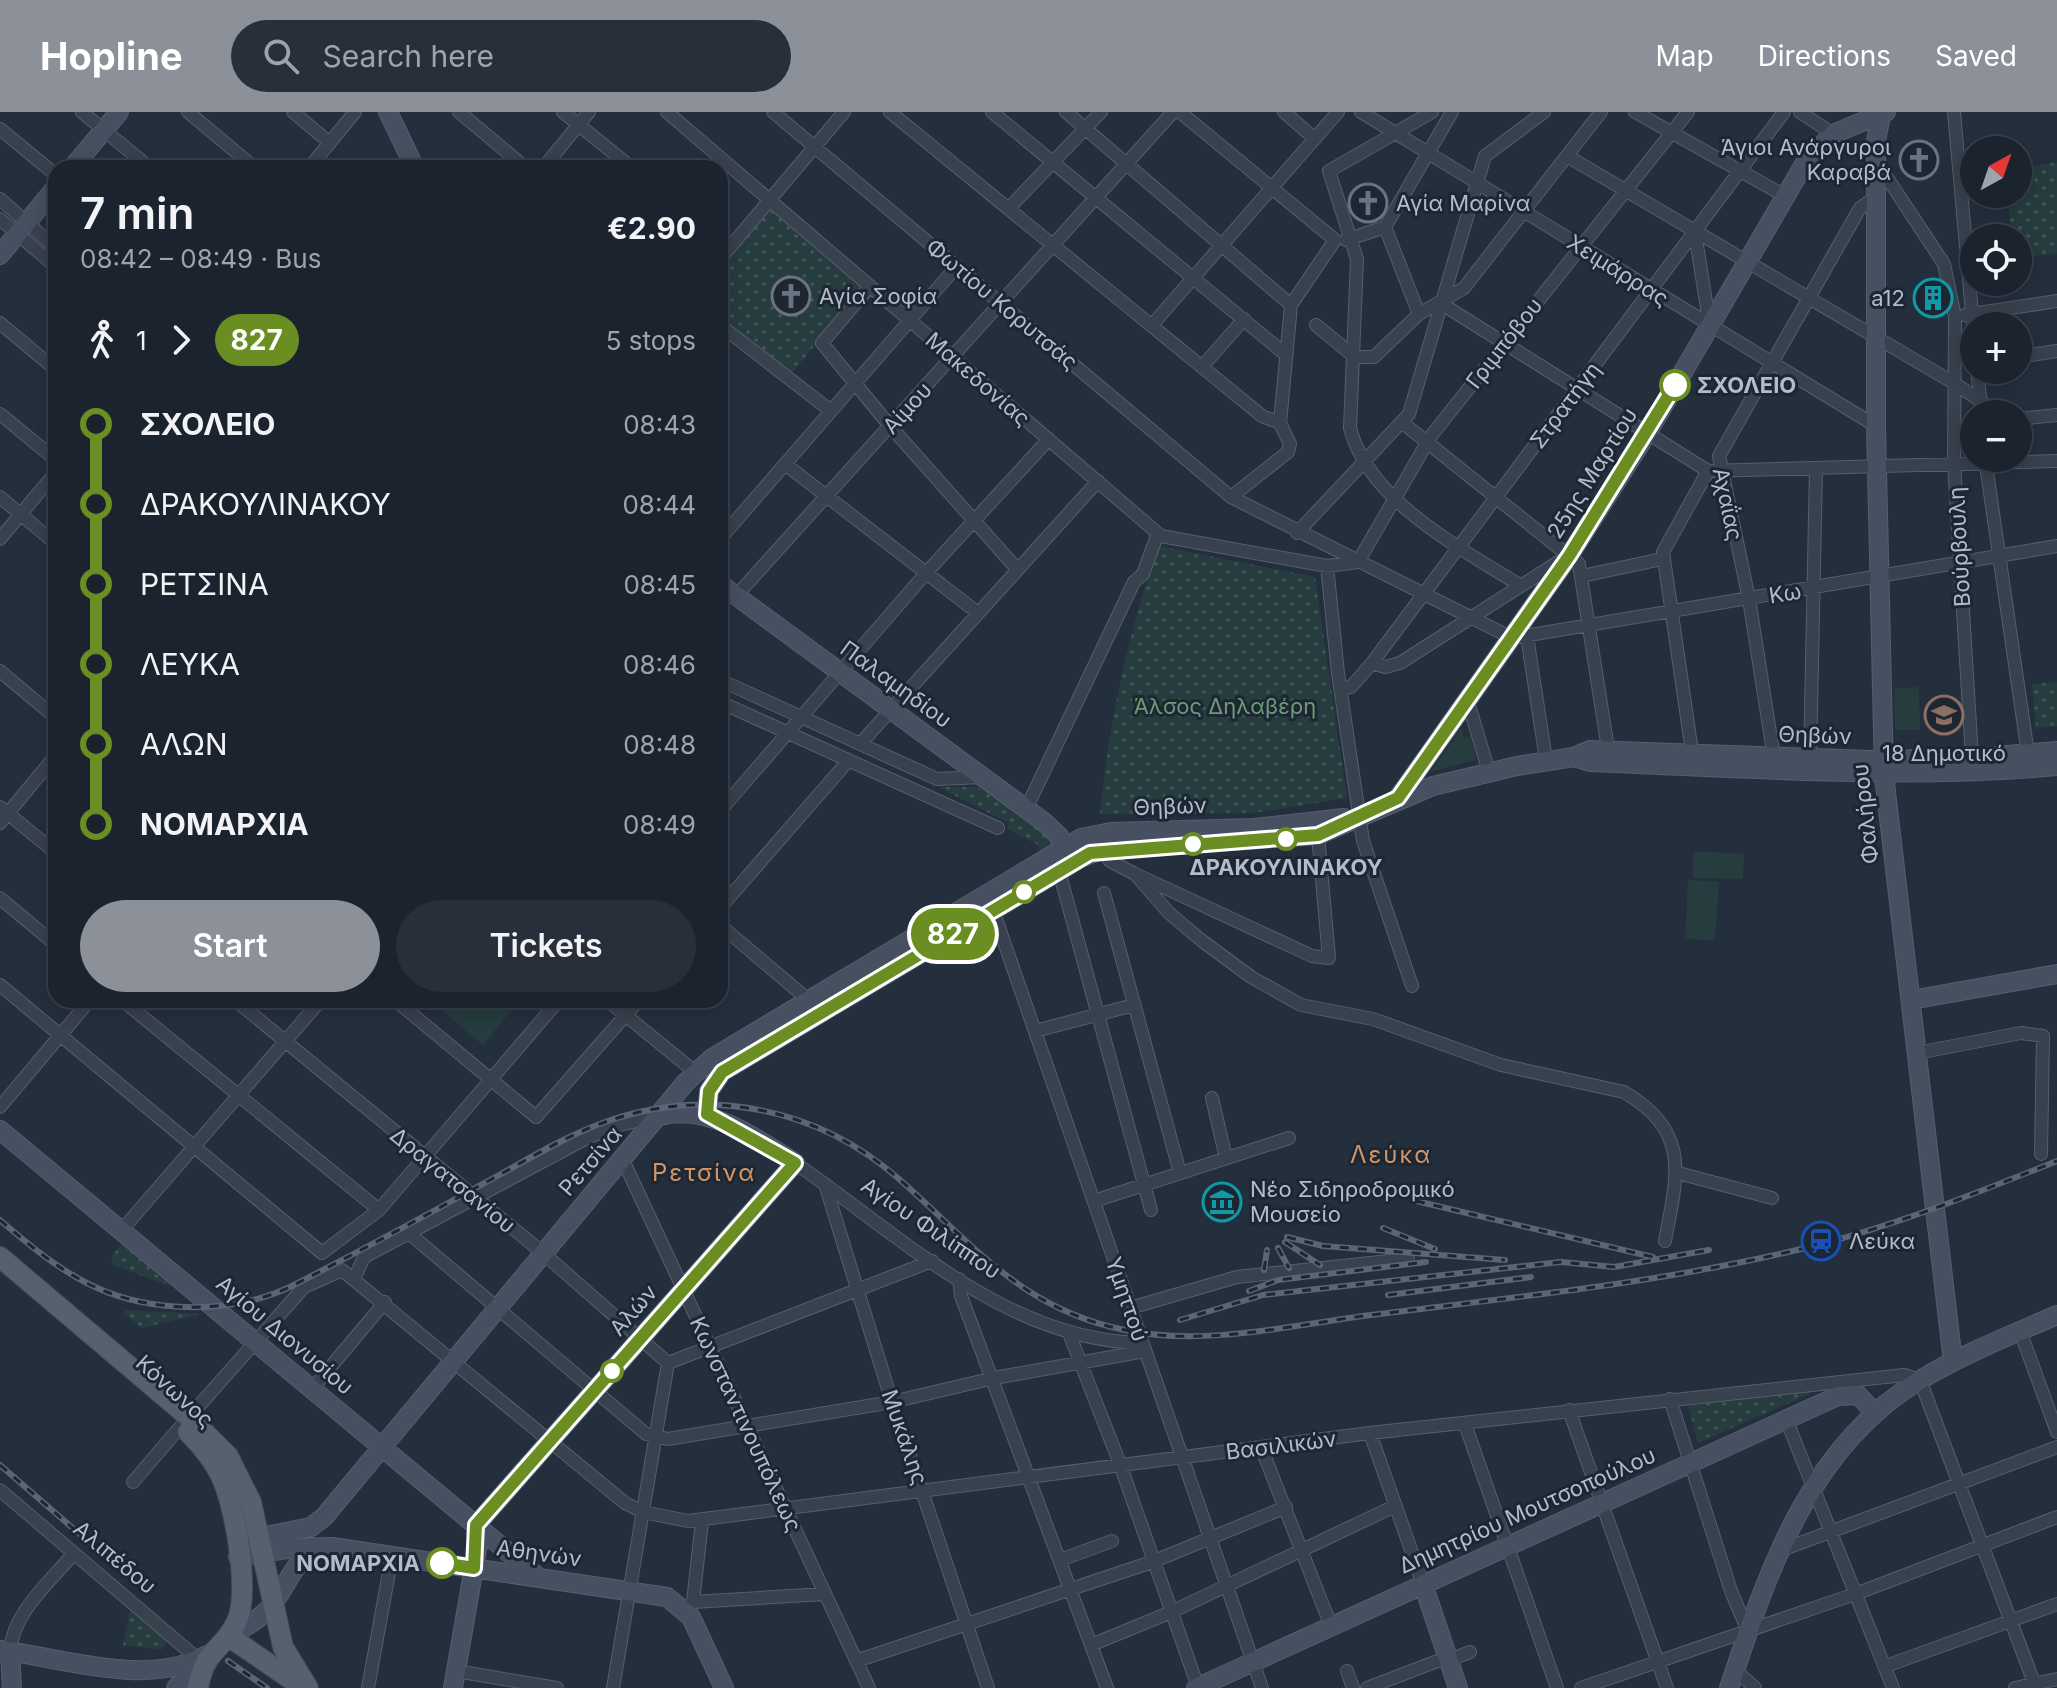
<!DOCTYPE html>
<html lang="en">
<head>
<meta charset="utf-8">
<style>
	body { margin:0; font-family:Inter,sans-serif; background:#282f3a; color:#f1f3f6; height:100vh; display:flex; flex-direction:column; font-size:30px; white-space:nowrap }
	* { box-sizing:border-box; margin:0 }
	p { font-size:26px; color:#a0a4aa }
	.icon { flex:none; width:44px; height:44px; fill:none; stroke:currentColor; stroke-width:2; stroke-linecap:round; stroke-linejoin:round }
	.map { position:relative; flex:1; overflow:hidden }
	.drawer { position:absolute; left:48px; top:48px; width:680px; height:848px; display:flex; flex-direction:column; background:#1b232e; border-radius:24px; box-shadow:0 4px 20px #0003,0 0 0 2px #39404a }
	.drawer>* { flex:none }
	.badge { padding:0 16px; border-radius:26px; font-size:28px; line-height:52px }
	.needle { width:52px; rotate:40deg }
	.controls { position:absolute; left:1960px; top:24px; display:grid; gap:16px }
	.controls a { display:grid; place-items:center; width:72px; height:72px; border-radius:50%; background:#1b232e; box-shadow:0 4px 20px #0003,0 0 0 2px #39404a; font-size:40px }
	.map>.badge { position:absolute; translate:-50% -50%; box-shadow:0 0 0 4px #fff }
	.legs { display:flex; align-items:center; gap:12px; height:88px; padding:0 32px; font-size:26px }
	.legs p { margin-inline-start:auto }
	.overview { display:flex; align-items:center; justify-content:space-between; height:136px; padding:0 32px }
	h1 { font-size:44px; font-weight:600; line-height:60px }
	.action { display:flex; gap:16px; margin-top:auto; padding:16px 32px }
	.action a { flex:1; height:92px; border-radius:48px; background:#8c9099; color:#fff; font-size:32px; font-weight:600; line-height:92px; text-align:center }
	.action a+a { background:#282f3a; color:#f1f3f6 }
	ul { padding:0 32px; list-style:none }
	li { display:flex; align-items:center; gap:28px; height:80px; font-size:30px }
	li i { display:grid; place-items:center; width:12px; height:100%; margin:0 10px; background:currentColor }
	li i::after { content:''; width:20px; height:20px; margin:-10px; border:6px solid; border-radius:50%; background:#1b232e }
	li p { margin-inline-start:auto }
	li:first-child i { background:linear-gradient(#0000 50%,currentColor 0) }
	li:last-child i { background:linear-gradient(currentColor 50%,#0000 0) }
	header { display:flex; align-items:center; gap:48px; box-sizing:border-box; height:112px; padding:0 40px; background:#8c9099; color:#fff }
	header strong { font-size:38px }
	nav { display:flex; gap:44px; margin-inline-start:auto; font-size:28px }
	.search { width:560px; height:72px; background:#282f3a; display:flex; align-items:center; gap:20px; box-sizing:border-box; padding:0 28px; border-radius:44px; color:#a0a4aa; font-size:30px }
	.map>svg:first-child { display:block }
	.grass { fill:#263c3f }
	.park { fill:url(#park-dots) }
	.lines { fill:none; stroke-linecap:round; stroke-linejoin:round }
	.street-casing { stroke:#565f6c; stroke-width:14 }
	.secondary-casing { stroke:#565f6c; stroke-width:20 }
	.primary-casing { stroke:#414a57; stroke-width:22 }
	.street { stroke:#38414e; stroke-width:12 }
	.secondary { stroke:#465061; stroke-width:18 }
	.primary { stroke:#56606e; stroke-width:20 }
	.rail-casing { stroke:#5a6575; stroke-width:6 }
	.rail { stroke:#1d2633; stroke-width:3; stroke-dasharray:9; stroke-linecap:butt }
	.line-1-casing { stroke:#fff; stroke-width:18 }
	.line-1 { stroke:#6b8e23; stroke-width:12 }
	.stop-1-dot { fill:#fff; stroke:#6b8e23; stroke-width:4 }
	.labels { text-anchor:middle; stroke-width:6; stroke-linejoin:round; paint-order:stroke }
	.poi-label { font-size:22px; fill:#b4bcc9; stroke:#1d2633; text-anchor:start }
	.street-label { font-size:22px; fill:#b4bcc9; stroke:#1d2633 }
	.stop-label { font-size:22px; font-weight:bold; fill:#b4bcc9; stroke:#1d2633; text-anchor:start }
	.park-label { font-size:22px; fill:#6b9a76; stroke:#1d2633 }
	.neighbourhood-label { font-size:24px; letter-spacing:2px; fill:#d59563; stroke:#1d2633 }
</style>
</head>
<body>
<header>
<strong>Hopline</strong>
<div class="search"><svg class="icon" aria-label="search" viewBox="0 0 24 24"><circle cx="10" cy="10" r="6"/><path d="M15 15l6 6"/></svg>Search here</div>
<nav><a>Map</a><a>Directions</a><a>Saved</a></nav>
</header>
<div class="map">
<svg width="2057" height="1576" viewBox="0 0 2057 1576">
	<defs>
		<pattern id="park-dots" width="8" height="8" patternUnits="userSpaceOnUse" patternTransform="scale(2)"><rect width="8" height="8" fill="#263c3f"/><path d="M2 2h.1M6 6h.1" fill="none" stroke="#435659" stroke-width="1.8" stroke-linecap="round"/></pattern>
	</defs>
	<rect width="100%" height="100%" fill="#242f3e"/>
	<path class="grass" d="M 1919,575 L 1920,618 L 1895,618 L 1894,576 Z
		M 1462,616 L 1464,625 L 1471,624 L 1476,648 L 1430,660 Z
		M 1693,740 L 1744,741 L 1743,767 L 1693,766 Z
		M 1688,768 L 1719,770 L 1715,828 L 1685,827 Z
		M 437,888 L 518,888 L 519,889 L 483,933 L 434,892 Z"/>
	<path class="park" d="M 2057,50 L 2057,141 L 2018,147 L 2018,126 L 2012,126 L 2007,82 L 2018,82 L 2018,57 Z
		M 772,94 L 864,172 L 792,261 L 720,204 L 720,156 Z
		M 1159,434 L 1315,465 L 1347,686 L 1254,701 L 1100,702 C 1109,611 1128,520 1159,434 Z
		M 2057,570 L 2057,614 L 2036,616 L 2032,572 Z
		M 938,675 L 977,675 L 1052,723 L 1055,729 L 1041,742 L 1038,733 L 1007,717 L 1009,711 Z
		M 122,1132 L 171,1174 L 113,1153 L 111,1145 Z
		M 126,1198 L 200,1202 L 142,1216 L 123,1201 Z
		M 1811,1278 L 1811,1281 L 1698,1331 L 1688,1294 Z
		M 130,1497 L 170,1526 L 161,1538 L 123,1533 Z"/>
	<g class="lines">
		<defs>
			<path id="street" d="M 82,0 L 150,56
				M 188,0 L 255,56
				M 293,0 L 330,31
				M 459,0 L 526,56
				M 563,0 L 632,56
				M 667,0 L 1161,424 L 1327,454 L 1358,450 L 1431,324 L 1688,0
				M 773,0 L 1231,385 L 1512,526 L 2057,434
				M 890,0 L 1262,304 L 1280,311 L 1290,332 L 1288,340 L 1231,385
				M 992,0 L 1285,242
				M 1066,0 L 1291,193
				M 1180,0 L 1335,128
				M 1284,0 L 1315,27
				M 1361,0 L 1876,314
				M 1432,0 L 1329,59 L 1357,147 L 1350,316 C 1369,390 1461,436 1521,474
				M 1635,0 L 1785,84
				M 1800,0 L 1833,22
				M 1954,0 L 1974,224
				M 0,17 L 56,63
				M 1567,44 L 1954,271 L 2000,302
				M 1878,52 L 1944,152 L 1955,205 L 1954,351 L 1972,646
				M 309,56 L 355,0
				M 543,56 L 589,0
				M 0,87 L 56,136
				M 1009,96 L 1101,0
				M 0,107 L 56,155
				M 1385,115 L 1419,202
				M 1695,121 L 1710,215
				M 1346,128 L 1385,115 L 1452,0
				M 720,147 L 844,0
				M 870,174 L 822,231 L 890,314 L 1017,457
				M 1442,192 L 1708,359 L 2057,349
				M 1965,203 L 2057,189
				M 0,211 L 56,258
				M 720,213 L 831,299
				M 1152,213 L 1338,0
				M 1316,213 L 1355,245
				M 1355,245 L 1374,245 L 1419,202 L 1464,176 L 1601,0
				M 2018,245 L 2057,239
				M 1202,255 L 1244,207
				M 1977,258 L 1982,302
				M 0,302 L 56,348
				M 2018,307 L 2057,303
				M 1280,311 L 1291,193 L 1335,128
				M 1403,311 L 1579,452 L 1608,637
				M 1985,346 L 2028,642
				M 785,352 L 978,501
				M 0,385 L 56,432
				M 1297,421 L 1409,302 L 1485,44 L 1544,0
				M 0,427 L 56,360
				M 720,427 L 957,154
				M 1327,454 L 1338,561 L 1363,729 L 1412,874
				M 1582,464 L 1662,447
				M 736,484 L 1173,0
				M 1527,524 L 1546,648
				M 1372,551 L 1385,555 L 1400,551 L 1563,447
				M 0,559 L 56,606
				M 720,568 L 937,667 L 983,665
				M 1340,576 L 1351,575 L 1372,551 L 1784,0
				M 720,590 L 998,716
				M 1468,590 L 1489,660
				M 860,632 L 1098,369
				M 1692,640 L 1663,440 L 1708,359
				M 1774,646 L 1749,487 L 1719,344 L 1860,96 L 1876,85
				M 1810,648 L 1816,356
				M 0,695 L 56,741
				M 1026,697 L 1134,470 L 1143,462 L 1158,421
				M 720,699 L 926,461 L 1049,327
				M 0,711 L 56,643
				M 1100,734 L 1110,749 L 1135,762 L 1312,844 L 1329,846 L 1318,723
				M 1059,759 L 1151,1098
				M 1135,762 L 1169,801 L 1201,828 L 1251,865 L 1301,893 L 1373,907 L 1501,953 L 1624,980 C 1692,1020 1677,1064 1665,1129
				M 1104,781 L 1180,1061
				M 0,786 L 56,833
				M 720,796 L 849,648
				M 993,798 L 1262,1576
				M 720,813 L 812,891
				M 0,873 L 322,1141 L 379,1098 L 559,888
				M 122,888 L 379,1098
				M 235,888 L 543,1141 L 668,1251
				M 395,888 L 536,1005 L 639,888
				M 607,888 L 695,960
				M 1035,919 L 1134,893
				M 1917,941 L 2021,921 L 2043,924 L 2041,1042
				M 1212,986 L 1226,1046
				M 0,995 L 90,888
				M 623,1048 L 869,1576
				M 795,1051 C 901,1124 1007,1229 1143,1231
				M 1678,1061 L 1772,1086
				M 825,1072 L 892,1290 L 988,1576
				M 1094,1089 L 1289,1026
				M 121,1119 L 321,888
				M 410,1122 L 646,1322 L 668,1327 L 892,1290 L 994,1266 L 1145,1239
				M 355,1165 L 364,1145 L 583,1028 L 612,1015 L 657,1004
				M 959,1167 L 961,1184 L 1107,1576
				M 1130,1196 L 1237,1165 L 1408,1147
				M 2020,1219 L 2057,1320
				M 1069,1221 L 1120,1352 L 1198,1575
				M 668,1251 L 932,1149
				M 312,1277 L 385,1190
				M 1670,1287 L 1731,1479 L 1748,1519
				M 1569,1298 L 1667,1576
				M 189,1305 L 304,1175 L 342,1158 L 625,1391 L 643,1400 L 688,1409 L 1370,1321 L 1904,1263 L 1920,1268 L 2036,1576
				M 1786,1307 L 1893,1576
				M 1465,1312 L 1557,1576
				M 1370,1321 L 1423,1472
				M 1261,1335 L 1331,1514
				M 133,1370 L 181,1314
				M 0,1378 L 199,1548
				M 1779,1439 L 2057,1335
				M 1060,1448 L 1112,1429
				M 693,1490 L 702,1409
				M 686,1498 L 693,1490 L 825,1482
				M 1091,1533 L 1169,1501 L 1395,1394
				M 10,1540 C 12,1501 50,1470 74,1441
				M 1449,1548 L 1470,1540
				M 856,1549 L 1152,1450 L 1286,1395
				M 1886,1554 L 2057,1492
				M 1735,1558 L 1755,1576
				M 456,1559 L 557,1576
				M 1347,1559 L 1353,1576
				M 368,1576 L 392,1444
				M 613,1576 L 668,1251
				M 1367,1576 L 1448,1545
				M 1581,1576 L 1858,1481 L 2057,1405
				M 2015,1576 L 2057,1567"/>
			<path id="secondary" d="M 388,0 L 415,56
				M 1881,3 L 1876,29 L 1876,314 L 1884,663 L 1953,1250
				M 72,56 L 119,0
				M 0,143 L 56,75
				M 720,472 L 1044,710 L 1059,724 L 1069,744
				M 1574,645 L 1590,650 C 1746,656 1901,668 2057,654
				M 1398,686 L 1569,444 L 1648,320 L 1806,49 L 1833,22 L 1886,0
				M 1911,888 L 2057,862
				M 707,1002 L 709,979 L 722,960 L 1081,746 L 1101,738 L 1318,723 L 1433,674 L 1517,654 L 1574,645 L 1590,638 L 1869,648 L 1972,646 L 2057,639
				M 0,1018 L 538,1465
				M 476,1413 L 795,1051 C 757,1026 707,991 660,1004
				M 246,1428 L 311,1415 L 324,1405 L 686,970 L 712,946 L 1081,726 L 1111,720 L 1254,716 L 1344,706
				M 238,1445 L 294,1436 L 332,1435 L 667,1485 L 691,1505 L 724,1576
				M 1423,1472 L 1458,1576
				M 228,1524 C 288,1496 275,1474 312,1435
				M 0,1538 C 63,1546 147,1576 207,1543
				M 10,1540 L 12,1576
				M 176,1576 L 202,1548
				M 453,1576 L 478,1432 L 476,1413
				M 1196,1576 L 1838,1284 L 1858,1283 L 1875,1301
				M 1729,1576 C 1768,1460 1808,1335 1920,1268 C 1963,1242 2011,1223 2057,1203"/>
			<path id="primary" d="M 0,1145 L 189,1305 L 228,1344 L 251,1390 L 283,1535 L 308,1576
				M 188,1320 C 201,1333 213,1347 221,1364 C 235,1393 250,1479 237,1509 C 223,1540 205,1535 198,1576
				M 228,1524 L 301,1574"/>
		</defs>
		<use href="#street" class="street-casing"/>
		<use href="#secondary" class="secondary-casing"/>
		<use href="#primary" class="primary-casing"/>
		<use href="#street" class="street"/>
		<use href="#secondary" class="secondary"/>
		<use href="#primary" class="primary"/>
		<defs>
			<path id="rail" d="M 1416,1089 L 1653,1145
				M 0,1108 C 29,1133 60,1159 95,1175 C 154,1202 234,1202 292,1174 C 354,1142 416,1109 477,1075 C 519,1053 560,1026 605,1010 C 707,974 817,995 899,1067 C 973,1132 1021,1197 1125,1218 C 1204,1235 1292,1213 1371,1203 C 1516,1185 1662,1171 1805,1136 C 1892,1115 1974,1082 2057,1049
				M 1383,1116 L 1435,1137
				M 1287,1125 L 1323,1134 L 1505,1148
				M 1285,1130 L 1320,1153
				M 1278,1136 L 1289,1156
				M 1264,1158 L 1267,1138
				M 1249,1179 L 1278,1168 L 1426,1150
				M 1388,1183 L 1531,1165
				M 1180,1208 L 1263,1183 L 1561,1150 L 1614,1155 L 1709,1138
				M 0,1353 L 90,1431
				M 228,1549 L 267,1576"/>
		</defs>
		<use href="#rail" class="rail-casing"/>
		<use href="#rail" class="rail"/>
	</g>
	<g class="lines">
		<defs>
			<path id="line-1" d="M 442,1451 L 474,1456 L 476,1413 L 795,1051 L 707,1002 L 709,979 L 722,960 L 1090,741 L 1318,723 L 1398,686 L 1569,444 L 1675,273"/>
		</defs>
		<use href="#line-1" class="line-1-casing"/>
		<use href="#line-1" class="line-1"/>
	</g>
	<defs>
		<symbol id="church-ring" viewBox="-11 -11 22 22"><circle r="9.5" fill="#1d2633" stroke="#6b7280" stroke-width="1.5"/><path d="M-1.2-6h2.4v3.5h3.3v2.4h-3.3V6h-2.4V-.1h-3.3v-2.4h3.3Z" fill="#6b7280"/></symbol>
		<symbol id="building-ring" viewBox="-11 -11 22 22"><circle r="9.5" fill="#1d2633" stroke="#0f9aa8" stroke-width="1.5"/><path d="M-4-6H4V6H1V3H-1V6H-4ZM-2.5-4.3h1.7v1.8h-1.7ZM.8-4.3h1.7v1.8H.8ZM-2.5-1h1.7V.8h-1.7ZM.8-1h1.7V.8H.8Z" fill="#0f9aa8"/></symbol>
		<symbol id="school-ring" viewBox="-11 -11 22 22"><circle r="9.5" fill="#1d2633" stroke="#8d6e63" stroke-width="1.5"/><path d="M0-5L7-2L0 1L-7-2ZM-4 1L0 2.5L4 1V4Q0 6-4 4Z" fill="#8d6e63"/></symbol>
		<symbol id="museum-ring" viewBox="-11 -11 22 22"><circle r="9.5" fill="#1d2633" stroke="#0f9aa8" stroke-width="1.5"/><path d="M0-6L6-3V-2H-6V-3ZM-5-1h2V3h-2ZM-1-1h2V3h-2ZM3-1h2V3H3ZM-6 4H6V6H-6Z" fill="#0f9aa8"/></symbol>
		<symbol id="station-ring" viewBox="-11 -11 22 22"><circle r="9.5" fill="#1d2633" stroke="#1a4fb4" stroke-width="1.5"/><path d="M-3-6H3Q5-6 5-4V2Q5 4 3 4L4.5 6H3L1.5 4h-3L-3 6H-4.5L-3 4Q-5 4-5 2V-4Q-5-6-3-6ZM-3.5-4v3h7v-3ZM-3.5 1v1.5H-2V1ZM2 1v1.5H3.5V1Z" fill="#1a4fb4"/></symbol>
	</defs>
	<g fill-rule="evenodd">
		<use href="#church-ring" x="1897" y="26" width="44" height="44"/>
		<use href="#church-ring" x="1346" y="69" width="44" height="44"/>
		<use href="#church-ring" x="769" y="162" width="44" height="44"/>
		<use href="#building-ring" x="1911" y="164" width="44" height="44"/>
		<use href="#school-ring" x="1922" y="581" width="44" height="44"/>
		<use href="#museum-ring" x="1200" y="1068" width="44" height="44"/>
		<use href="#station-ring" x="1799" y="1107" width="44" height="44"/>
	</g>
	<g class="stop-1-dot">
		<circle cx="1675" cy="273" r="14"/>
		<circle cx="1286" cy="727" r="10"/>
		<circle cx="1193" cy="732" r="10"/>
		<circle cx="1024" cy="780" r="10"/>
		<circle cx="612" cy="1259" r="10"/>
		<circle cx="442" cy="1451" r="14"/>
	</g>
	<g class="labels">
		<g class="poi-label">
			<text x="1891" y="43" text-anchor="end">Άγιοι Ανάργυροι<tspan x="1891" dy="25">Καραβά</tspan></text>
			<text x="1396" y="99">Αγία Μαρίνα</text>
			<text x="819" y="192">Αγία Σοφία</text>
			<text x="1905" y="194" text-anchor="end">a12</text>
			<text x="1944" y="649" text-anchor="middle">18 Δημοτικό</text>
			<text x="1250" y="1085">Νέο Σιδηροδρομικό<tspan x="1250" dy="25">Μουσείο</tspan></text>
			<text x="1849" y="1137">Λεύκα</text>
		</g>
		<g class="street-label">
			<text transform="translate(1618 158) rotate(32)" y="8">Χειμάρρας</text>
			<text transform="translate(1002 192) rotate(40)" y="8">Φωτίου Κορυτσάς</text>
			<text transform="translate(1504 231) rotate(-52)" y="8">Γριμπόβου</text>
			<text transform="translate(978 267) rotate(41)" y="8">Μακεδονίας</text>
			<text transform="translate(1565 293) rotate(-53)" y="8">Στρατήγη</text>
			<text transform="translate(907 296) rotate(-48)" y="8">Αίμου</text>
			<text transform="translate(1592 361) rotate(-58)" y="8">25ης Μαρτίου</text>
			<text transform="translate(1728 392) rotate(78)" y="8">Αχαΐας</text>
			<text transform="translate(1959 435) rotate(-93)" y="8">Βούρβουλη</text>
			<text transform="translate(1785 481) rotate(-9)" y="8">Κω</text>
			<text transform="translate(896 572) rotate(36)" y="8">Παλαμηδίου</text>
			<text transform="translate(1815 623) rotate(2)" y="8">Θηβών</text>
			<text transform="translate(1170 694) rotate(-2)" y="8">Θηβών</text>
			<text transform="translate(1865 702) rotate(-96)" y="8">Φαλήρου</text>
			<text transform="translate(590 1049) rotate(-49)" y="8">Ρετσίνα</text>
			<text transform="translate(453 1068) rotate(39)" y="8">Δραγατσανίου</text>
			<text transform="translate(931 1116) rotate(34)" y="8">Αγίου Φιλίππου</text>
			<text transform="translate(1127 1187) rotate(71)" y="8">Υμηττού</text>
			<text transform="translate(633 1198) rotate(-49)" y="8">Αλών</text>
			<text transform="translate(285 1223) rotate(40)" y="8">Αγίου Διονυσίου</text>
			<text transform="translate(175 1279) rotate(42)" y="8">Κόνωνος</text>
			<text transform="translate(746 1312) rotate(65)" y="8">Κωνσταντινουπόλεως</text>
			<text transform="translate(905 1325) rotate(71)" y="8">Μυκάλης</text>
			<text transform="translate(1281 1333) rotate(-7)" y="8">Βασιλικών</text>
			<text transform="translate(1527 1398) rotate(-24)" y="8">Δημητρίου Μουτσοπούλου</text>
			<text transform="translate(539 1441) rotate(8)" y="8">Αθηνών</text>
			<text transform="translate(115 1445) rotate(40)" y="8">Αλιπέδου</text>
		</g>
		<g class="stop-label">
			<text x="1697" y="281">ΣΧΟΛΕΙΟ</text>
			<text x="1286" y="763" text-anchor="middle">ΔΡΑΚΟΥΛΙΝΑΚΟΥ</text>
			<text x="420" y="1459" text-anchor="end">ΝΟΜΑΡΧΙΑ</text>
		</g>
		<g class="park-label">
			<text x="1225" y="602">Άλσος Δηλαβέρη</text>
		</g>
		<g class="neighbourhood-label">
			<text x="1391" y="1051">Λεύκα</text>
			<text x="704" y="1069">Ρετσίνα</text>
		</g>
	</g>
</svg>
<div class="controls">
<a><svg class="needle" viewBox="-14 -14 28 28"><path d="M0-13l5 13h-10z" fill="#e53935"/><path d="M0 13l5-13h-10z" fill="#a0a4aa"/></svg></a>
<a><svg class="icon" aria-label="locate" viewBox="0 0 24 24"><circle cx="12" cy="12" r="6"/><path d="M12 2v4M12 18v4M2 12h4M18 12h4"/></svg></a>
<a>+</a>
<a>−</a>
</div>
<b class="badge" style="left:953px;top:822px;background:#6b8e23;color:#fff">827</b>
<section class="drawer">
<div class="overview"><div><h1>7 min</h1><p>08:42 – 08:49 · Bus</p></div><b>€2.90</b></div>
<div class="legs"><svg class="icon" aria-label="walk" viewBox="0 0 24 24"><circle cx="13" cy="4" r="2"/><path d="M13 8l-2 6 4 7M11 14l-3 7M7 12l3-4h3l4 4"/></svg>1<svg class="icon" aria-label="forward" viewBox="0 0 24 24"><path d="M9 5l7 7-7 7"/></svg><b class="badge" style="background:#6b8e23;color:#fff">827</b><p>5 stops</p></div>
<ul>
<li><i style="color:#6b8e23"></i><b>ΣΧΟΛΕΙΟ</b><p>08:43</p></li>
<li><i style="color:#6b8e23"></i><span>ΔΡΑΚΟΥΛΙΝΑΚΟΥ</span><p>08:44</p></li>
<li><i style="color:#6b8e23"></i><span>ΡΕΤΣΙΝΑ</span><p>08:45</p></li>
<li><i style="color:#6b8e23"></i><span>ΛΕΥΚΑ</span><p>08:46</p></li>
<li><i style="color:#6b8e23"></i><span>ΑΛΩΝ</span><p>08:48</p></li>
<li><i style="color:#6b8e23"></i><b>ΝΟΜΑΡΧΙΑ</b><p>08:49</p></li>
</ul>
<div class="action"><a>Start</a><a>Tickets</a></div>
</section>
</div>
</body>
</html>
